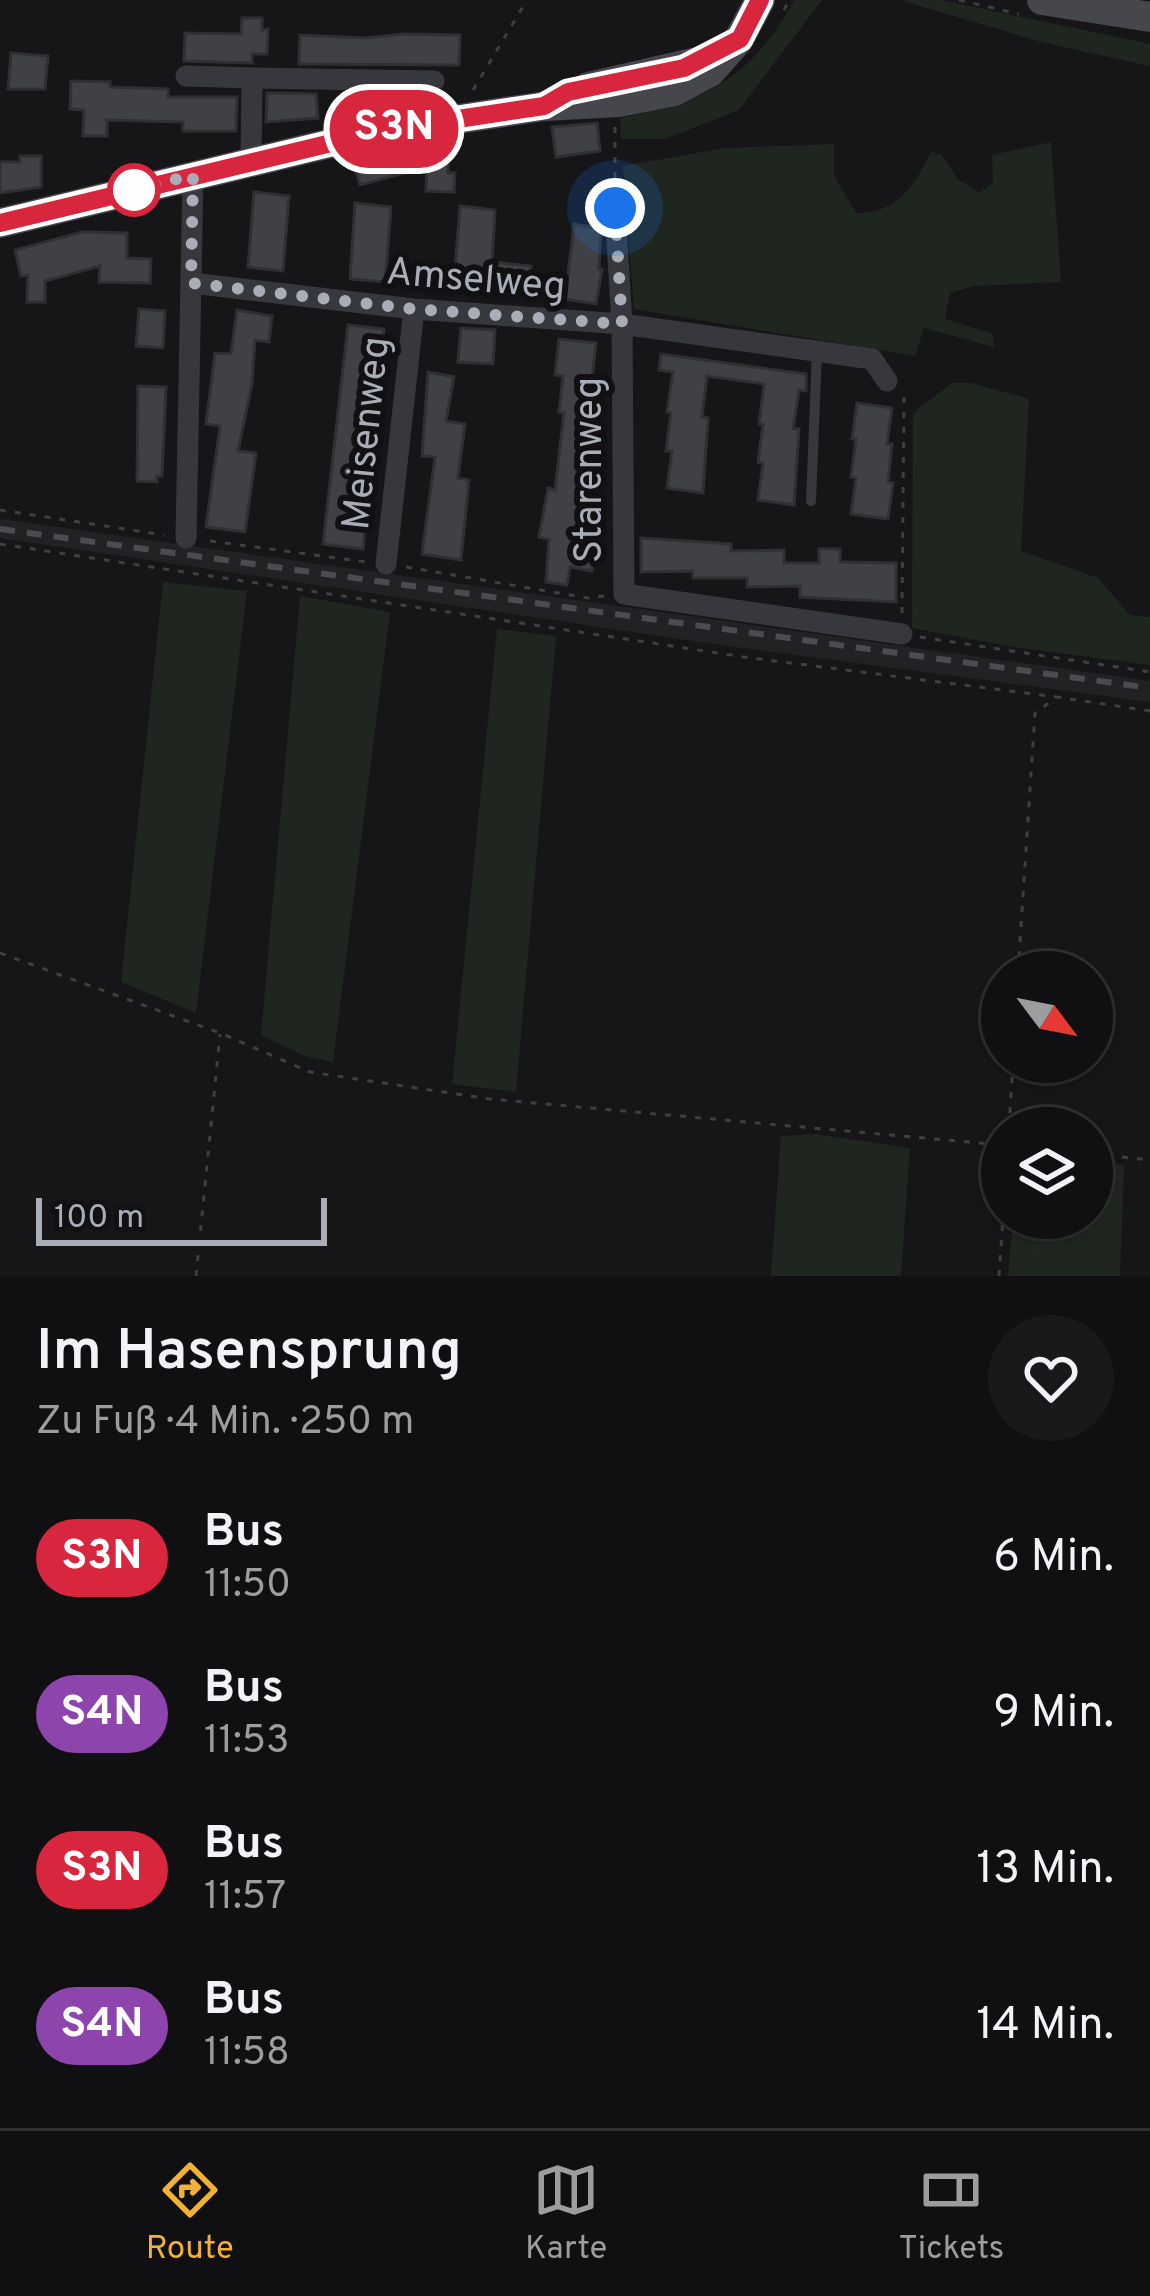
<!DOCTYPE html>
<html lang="de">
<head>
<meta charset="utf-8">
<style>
	body { margin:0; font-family:Overpass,sans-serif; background:#19191b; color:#f1f3f6; height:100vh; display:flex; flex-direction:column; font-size:45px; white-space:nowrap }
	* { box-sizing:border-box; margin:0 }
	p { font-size:39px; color:#9c9d9f }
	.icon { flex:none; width:66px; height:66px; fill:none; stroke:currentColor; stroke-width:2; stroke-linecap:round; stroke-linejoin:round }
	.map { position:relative; height:1276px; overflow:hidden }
	.panel { display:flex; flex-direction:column; background:#101012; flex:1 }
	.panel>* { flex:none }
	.badge { padding:0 24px; border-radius:39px; font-size:42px; line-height:78px }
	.needle { width:78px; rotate:122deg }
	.fabs { position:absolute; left:981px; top:951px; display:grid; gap:24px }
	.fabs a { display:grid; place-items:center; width:132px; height:132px; border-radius:50%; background:#101012; box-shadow:0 3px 9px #0004,0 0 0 3px #303032; font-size:60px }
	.scale { position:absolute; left:36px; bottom:30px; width:291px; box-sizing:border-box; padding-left:12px; border:6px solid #a8adb8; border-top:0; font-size:33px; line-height:42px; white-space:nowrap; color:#a8adb8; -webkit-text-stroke:9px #111113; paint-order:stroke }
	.you { position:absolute; width:60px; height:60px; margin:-30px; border:9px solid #fff; border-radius:50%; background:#1a73e8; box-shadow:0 0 0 18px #1a73e833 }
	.map>.badge { position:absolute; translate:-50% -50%; box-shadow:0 0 0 6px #fff }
	.round { display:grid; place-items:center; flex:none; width:126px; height:126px; border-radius:63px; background:#19191b }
	.overview { display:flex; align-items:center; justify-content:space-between; height:204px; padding:0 36px }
	h1 { font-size:57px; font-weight:600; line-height:90px }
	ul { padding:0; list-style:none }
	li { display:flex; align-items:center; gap:36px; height:156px; padding:0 36px }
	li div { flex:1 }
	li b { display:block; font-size:45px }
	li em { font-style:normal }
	li .badge { min-width:132px; font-weight:700; text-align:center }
	.tab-bar { display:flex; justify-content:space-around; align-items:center; height:168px; border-top:3px solid #303032; background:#101012; font-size:33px; color:#9c9d9f }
	.tab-bar a { display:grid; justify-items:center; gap:6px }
	.tab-bar .selected { color:#f2b134 }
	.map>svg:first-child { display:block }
	.built { fill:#222225 }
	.green { fill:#1e261f }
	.building { fill:#404145; stroke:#303034; stroke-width:3 }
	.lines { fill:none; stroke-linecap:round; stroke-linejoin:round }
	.path { stroke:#3d3f44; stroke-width:3; stroke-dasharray:6 9; stroke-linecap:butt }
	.lane { stroke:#37383d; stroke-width:10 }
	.street { stroke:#37383d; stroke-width:21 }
	.secondary { stroke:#45474d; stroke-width:30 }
	.rail { stroke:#4a4c52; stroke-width:6; stroke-dasharray:15 12; stroke-linecap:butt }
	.line-casing { stroke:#fff; stroke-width:27 }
	.line { stroke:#d7263d; stroke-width:18 }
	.walk { stroke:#a8adb8; stroke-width:12; stroke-dasharray:0 21.6 }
	.stop-dot { fill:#fff; stroke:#d7263d; stroke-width:6 }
	.labels { text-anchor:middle; stroke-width:12; stroke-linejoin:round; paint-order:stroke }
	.street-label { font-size:39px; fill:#a8adb8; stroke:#111113 }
</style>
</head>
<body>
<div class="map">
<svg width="1150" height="1276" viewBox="0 0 1150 1276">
	<rect width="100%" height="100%" fill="#161618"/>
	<path class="built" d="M 0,519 L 1150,681 L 1150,702 L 720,645 L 0,538 Z"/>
	<path class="green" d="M 794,0 L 822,0 L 739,110 L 665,139 L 621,139 L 620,118 C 706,101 751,79 794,0 Z
		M 900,0 L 941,0 L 1150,44 L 1150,66 L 1045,43 Z
		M 1051,142 L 1061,282 L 974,286 L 950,293 L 945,319 L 993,334 L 994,347 L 924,328 L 915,356 L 634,309 L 623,166 L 725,148 L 834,144 L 834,175 L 856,213 C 897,214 915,185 931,152 L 941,154 L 958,179 L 979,193 L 993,183 L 992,155 Z
		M 952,383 L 972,383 L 1029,399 L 1021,551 L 1098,578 L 1130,615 L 1150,617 L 1150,665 L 1014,647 L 912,628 L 913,413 Z
		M 163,582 L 247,591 L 196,1013 L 121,982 Z
		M 300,596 L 390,612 L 333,1062 L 305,1056 L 261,1035 Z
		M 497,629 L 556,636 L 516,1092 L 452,1084 Z
		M 815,1134 L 910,1148 L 901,1276 L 771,1276 L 781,1136 Z
		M 1092,1162 L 1124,1165 L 1120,1276 L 1008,1276 L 1013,1218 L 1092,1218 Z"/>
	<path class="building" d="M 242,18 L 262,18 L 262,30 L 268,29 L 267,54 L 252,54 L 252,63 L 184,61 L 185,33 L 241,34 Z
		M 403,34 L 460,35 L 459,65 L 299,64 L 300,35 L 366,38 Z
		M 11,53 L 48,56 L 45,89 L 8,89 Z
		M 71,81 L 110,82 L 110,87 L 168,89 L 168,97 L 237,97 L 236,131 L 183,131 L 183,122 L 107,120 L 107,136 L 83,136 L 84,110 L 70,109 Z
		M 267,93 L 316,94 L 318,118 L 266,122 Z
		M 597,123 L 600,151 L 556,157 L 552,127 Z
		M 401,149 L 404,159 L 448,161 L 448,173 L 455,173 L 454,192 L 426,191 L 427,167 L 360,185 L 354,162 Z
		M 20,156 L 41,156 L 41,187 L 0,193 L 0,162 L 20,162 Z
		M 254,192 L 289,196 L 283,271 L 248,267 Z
		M 355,203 L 391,207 L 385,282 L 350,279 Z
		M 460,206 L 495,210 L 492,262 L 531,266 L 529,285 L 454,281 Z
		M 574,224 L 601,229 L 599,269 L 602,269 L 596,304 L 565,299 Z
		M 82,232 L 127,233 L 127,258 L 151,259 L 150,283 L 99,282 L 100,266 L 45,281 L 45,302 L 27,302 L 28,275 L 21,276 L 15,250 Z
		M 139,309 L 165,311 L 163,348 L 136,346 Z
		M 237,310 L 272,316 L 269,342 L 255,340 L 252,383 L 238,451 L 256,453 L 245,532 L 206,527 L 220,426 L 206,424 L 215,353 L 231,354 Z
		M 348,325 L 384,329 L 363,549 L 323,544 Z
		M 461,328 L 495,330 L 493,364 L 458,362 Z
		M 559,339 L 596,343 L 592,379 L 600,380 L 589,521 L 596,522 L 592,571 L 570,567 L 567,585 L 546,582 L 549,539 L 539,537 L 548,488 L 555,490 L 564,413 L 559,412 L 563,376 L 555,375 Z
		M 661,354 L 806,374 L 806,391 L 799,390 L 793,429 L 799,429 L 794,505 L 758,500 L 763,463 L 758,462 L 763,424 L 759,424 L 764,384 L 707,376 L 702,417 L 708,418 L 703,493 L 667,488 L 672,451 L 666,451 L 671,413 L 667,412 L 673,372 L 659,370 Z
		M 428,372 L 454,377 L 446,421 L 465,424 L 458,478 L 469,480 L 461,560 L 422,554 L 435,457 L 422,456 Z
		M 138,386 L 166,387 L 162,476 L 157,476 L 157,482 L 137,481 Z
		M 857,403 L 892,408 L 887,444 L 892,444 L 888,482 L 893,483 L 888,519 L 851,514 L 856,478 L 851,477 L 856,439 L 852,439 Z
		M 641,538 L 731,544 L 731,551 L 784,550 L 784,563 L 819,563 L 819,549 L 840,549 L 840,562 L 896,563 L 896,602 L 800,597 L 800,586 L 747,587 L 747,578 L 693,578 L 693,571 L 641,572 Z"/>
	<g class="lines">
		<path class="path" d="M 959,0 L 1019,14
			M 784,10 L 789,0
			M 473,90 L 527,0
			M 615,127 L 615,190
			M 0,510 L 164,535
			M 210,541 L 367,562
			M 0,544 L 744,657 L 1057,697
			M 406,567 L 588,598 L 604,596
			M 902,613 L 904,395
			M 920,637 L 1150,672
			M 0,953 L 220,1033 L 310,1072 L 490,1099 L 1002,1145
			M 1018,972 L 1035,713 L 1057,697 L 1150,711
			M 1009,1128 L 1013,1062
			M 1092,1154 L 1150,1160
			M 196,1276 L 220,1034
			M 999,1276 L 1003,1218"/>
		<path class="lane" d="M 811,501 L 817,351"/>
		<path class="street" d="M 186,76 L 252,78 L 251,161
			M 252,78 L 434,81
			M 615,208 L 622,324 L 624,594 L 902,634
			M 191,283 L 414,309 L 622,324 L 872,359 L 887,381
			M 186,538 L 193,175
			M 386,564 L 414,309"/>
		<path class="secondary" d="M 1042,0 L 1150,17
			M 588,87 L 705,60
			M 0,223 L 385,130 L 545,106 L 619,102 L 674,91 L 710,72 L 739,39 L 760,0"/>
		<path class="rail" d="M 0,529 L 1150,688"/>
	</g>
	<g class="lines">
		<defs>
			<path id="line" d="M 0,223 L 385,130 L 544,106 L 568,92 L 684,68 L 740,39 L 760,0"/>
		</defs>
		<use href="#line" class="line-casing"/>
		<use href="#line" class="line"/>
		<path class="walk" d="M 134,190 L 193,175 L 191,283 L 414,309 L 622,324 L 615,208"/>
	</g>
	<circle class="stop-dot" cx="134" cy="190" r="24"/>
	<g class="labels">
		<g class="street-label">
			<text transform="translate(476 277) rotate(5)" y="14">Amselweg</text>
			<text transform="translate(364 433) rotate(-84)" y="14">Meisenweg</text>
			<text transform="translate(587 470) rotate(-90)" y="14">Starenweg</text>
		</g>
	</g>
</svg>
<div class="fabs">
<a><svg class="needle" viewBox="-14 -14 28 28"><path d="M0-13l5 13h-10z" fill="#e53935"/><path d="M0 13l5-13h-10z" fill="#9c9d9f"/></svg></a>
<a><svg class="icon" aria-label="layers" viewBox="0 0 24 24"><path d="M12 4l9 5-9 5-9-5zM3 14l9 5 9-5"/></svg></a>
</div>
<div class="scale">100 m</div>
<div class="you" style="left:615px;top:208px"></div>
<b class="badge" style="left:394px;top:129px;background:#d7263d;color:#fff">S3N</b>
</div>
<section class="panel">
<div class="overview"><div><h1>Im Hasensprung</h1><p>Zu Fuß · 4 Min. · 250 m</p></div><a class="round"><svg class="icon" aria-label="heart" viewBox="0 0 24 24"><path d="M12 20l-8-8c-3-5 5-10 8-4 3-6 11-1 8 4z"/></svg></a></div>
<ul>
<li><span class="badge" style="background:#d7263d;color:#fff">S3N</span><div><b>Bus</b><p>11:50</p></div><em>6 Min.</em></li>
<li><span class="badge" style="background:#8e44ad;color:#fff">S4N</span><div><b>Bus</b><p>11:53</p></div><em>9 Min.</em></li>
<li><span class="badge" style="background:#d7263d;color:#fff">S3N</span><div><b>Bus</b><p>11:57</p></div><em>13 Min.</em></li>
<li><span class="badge" style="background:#8e44ad;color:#fff">S4N</span><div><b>Bus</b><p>11:58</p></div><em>14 Min.</em></li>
</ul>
</section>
<nav class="tab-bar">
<a class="selected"><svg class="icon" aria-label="directions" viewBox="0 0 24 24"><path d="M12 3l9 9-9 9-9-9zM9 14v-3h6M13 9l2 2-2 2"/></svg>Route</a>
<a><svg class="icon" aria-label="map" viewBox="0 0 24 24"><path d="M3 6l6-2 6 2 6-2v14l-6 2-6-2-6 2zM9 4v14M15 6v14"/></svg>Karte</a>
<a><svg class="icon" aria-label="tickets" viewBox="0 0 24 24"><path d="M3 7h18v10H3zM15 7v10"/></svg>Tickets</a>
</nav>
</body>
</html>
